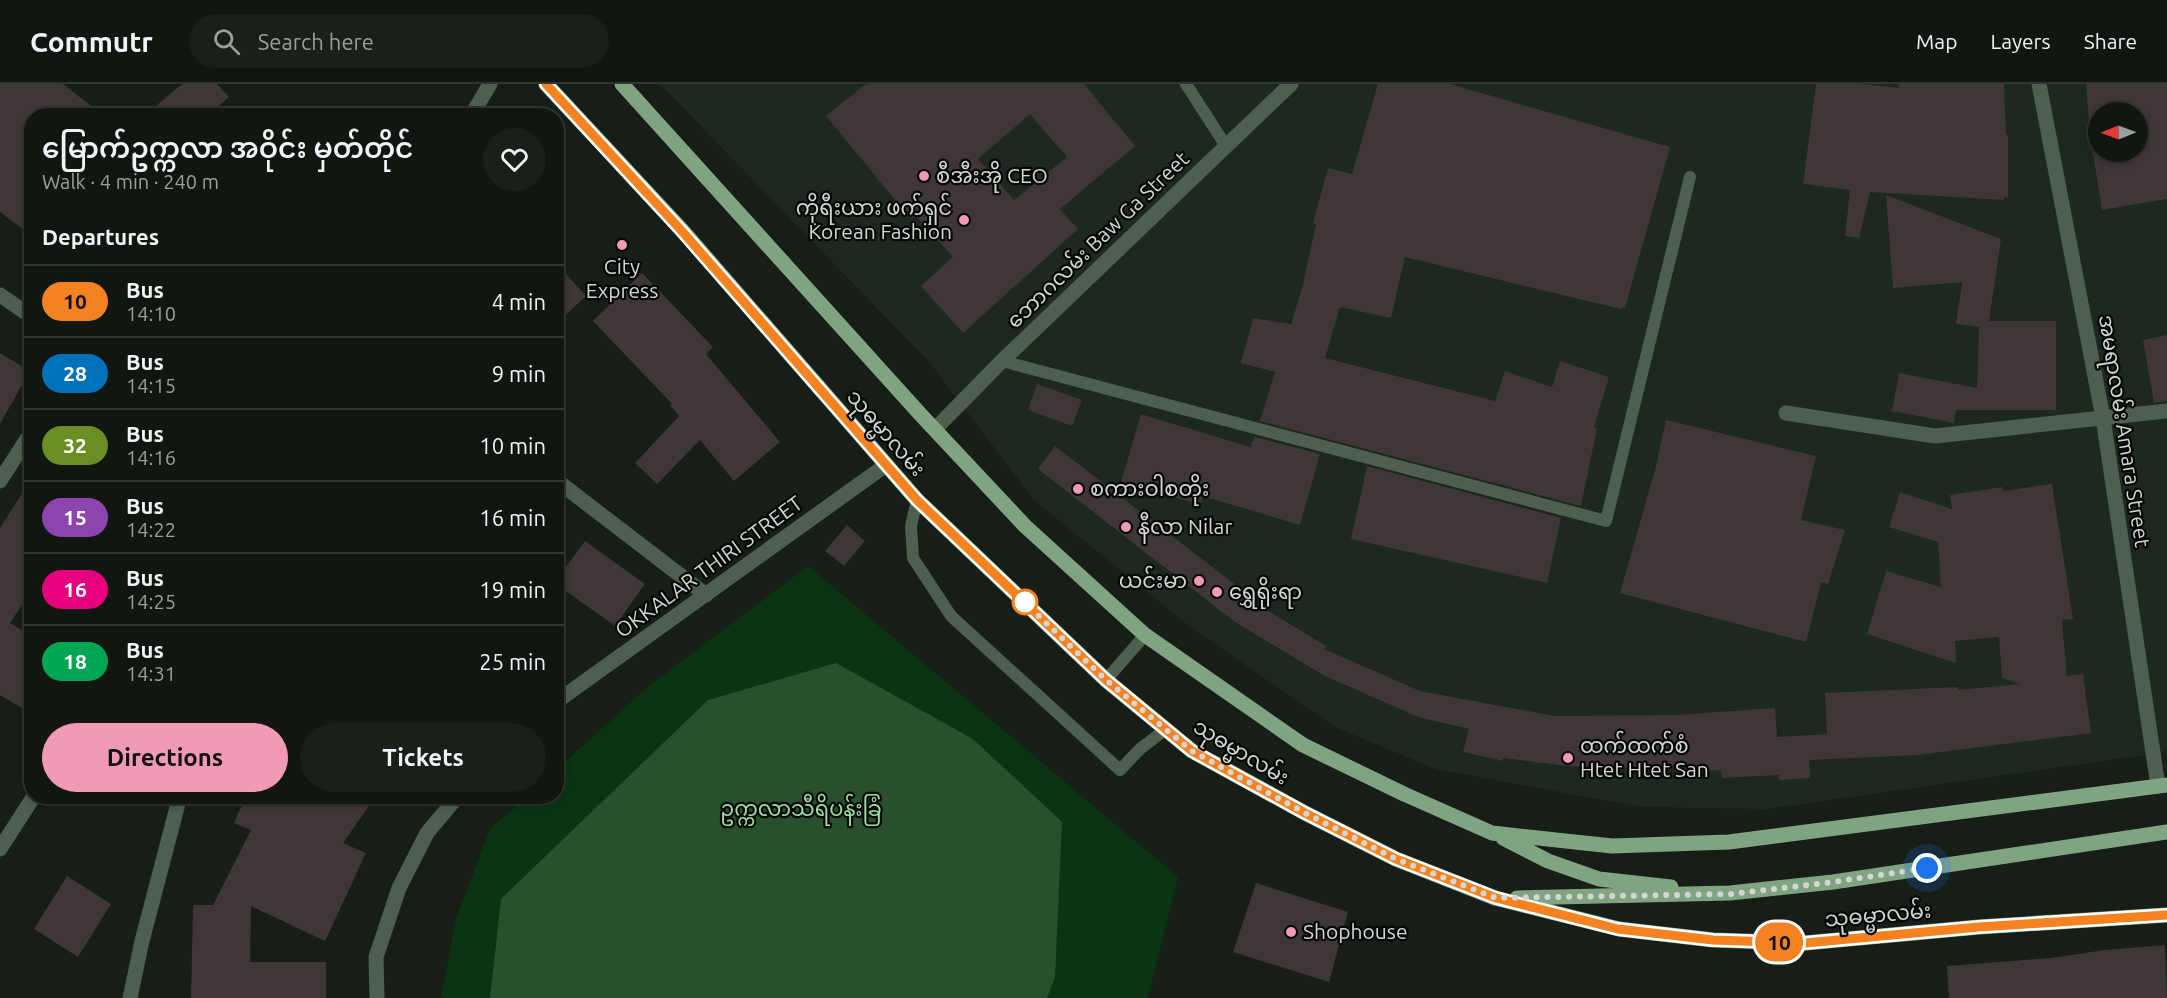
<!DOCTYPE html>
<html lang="en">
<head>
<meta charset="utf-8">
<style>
	body { margin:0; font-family:Ubuntu,"Noto Sans Myanmar",sans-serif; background:#1a1f1a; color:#f1f3f6; height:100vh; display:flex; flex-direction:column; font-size:22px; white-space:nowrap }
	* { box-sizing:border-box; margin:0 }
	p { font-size:20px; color:#9c9f9f }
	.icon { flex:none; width:33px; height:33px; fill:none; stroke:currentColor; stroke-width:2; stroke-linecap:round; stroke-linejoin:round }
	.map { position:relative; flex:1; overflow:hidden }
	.details { position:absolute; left:24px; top:24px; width:540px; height:696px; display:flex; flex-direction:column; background:#111611; border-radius:24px; box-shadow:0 3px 9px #0003,0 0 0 2px #303531 }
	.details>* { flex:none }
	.badge { padding:0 12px; border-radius:20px; font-size:21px; line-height:39px }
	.needle { width:39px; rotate:269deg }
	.fabs { position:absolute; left:2088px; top:18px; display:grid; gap:12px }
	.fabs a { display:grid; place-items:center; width:60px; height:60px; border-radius:50%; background:#111611; box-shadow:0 3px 9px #0003,0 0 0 2px #303531; font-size:30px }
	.you { position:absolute; width:30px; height:30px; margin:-15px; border:4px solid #fff; border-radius:50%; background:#1a73e8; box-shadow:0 0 0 9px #1a73e833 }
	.map>.badge { position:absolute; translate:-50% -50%; box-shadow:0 0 0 3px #fff }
	h2 { padding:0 18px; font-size:22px; line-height:54px }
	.round { display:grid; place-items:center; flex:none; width:63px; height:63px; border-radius:32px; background:#1a1f1a }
	.head { display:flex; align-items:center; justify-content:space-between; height:102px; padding:0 18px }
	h1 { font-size:28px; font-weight:600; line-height:45px }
	.primary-button { display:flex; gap:12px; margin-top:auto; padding:12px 18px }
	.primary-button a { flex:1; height:69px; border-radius:36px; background:#f09ab5; color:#111; font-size:24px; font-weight:600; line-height:69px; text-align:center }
	.primary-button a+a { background:#1a1f1a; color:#f1f3f6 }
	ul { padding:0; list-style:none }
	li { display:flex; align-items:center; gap:18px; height:72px; padding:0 18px; border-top:2px solid #303531 }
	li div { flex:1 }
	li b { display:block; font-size:22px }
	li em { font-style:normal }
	li .badge { min-width:66px; font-weight:700; text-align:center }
	header { display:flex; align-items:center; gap:36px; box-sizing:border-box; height:84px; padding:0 30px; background:#111611; border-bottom:2px solid #303531 }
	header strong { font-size:28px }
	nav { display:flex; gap:33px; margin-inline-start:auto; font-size:21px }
	.search { width:420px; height:54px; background:#1a1f1a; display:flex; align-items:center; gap:15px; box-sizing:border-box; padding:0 21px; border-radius:33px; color:#9c9f9f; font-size:22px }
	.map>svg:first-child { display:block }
	.built { fill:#1d281e; fill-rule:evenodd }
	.green { fill:#0b3413 }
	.water { fill:#28502d }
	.building { fill:#3f3638; fill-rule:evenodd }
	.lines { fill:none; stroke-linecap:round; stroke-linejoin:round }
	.service { stroke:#4e5f4f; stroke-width:12 }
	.minor { stroke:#4e5f4f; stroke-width:15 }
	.primary { stroke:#80a482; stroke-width:15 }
	.line-casing { stroke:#fff; stroke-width:14 }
	.line { stroke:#f58220; stroke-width:9 }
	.walk { stroke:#d3d7d3; stroke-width:6; stroke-dasharray:0 10.8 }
	.poi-dot { fill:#f09ab5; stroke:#050705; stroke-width:2 }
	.stop-dot { fill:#fff; stroke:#f58220; stroke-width:3 }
	.labels { text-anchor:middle; stroke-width:4.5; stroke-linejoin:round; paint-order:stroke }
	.poi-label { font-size:21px; fill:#d3d7d3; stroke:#050705; text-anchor:start }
	.street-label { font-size:21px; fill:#d3d7d3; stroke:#050705 }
	.park-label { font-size:21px; fill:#9edea3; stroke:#050705 }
</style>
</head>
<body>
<header>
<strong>Commutr</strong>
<div class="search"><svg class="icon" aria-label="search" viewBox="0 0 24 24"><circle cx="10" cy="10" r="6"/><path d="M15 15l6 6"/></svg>Search here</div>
<nav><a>Map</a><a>Layers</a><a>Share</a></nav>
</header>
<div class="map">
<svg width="2167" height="914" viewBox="0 0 2167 914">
	<rect width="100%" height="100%" fill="#171d17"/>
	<path class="built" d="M 660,0 L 2167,0 L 2167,668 L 1767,725 L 1640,723 L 1435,685 L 1335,643 L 1189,542 L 1034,416 L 930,279 ZM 2098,28 L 2138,28 L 2138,68 L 2098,68 Z"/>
	<path class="green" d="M 808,482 L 1178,793 L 1148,914 L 441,914 L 456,835 L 490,745 L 526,713 L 556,712 L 557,685 L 650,601 Z"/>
	<path class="water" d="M 836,579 L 973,655 L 1062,738 L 1055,893 L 1047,914 L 490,914 L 501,815 L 708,616 Z"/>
	<path class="building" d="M 0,0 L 63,0 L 104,32 L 32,32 L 32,152 L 0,128 Z
		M 182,0 L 217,0 L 229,13 L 207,32 L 144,32 Z
		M 866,0 L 1084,0 L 1135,62 L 1060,125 L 1078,145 L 963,249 L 921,202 L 953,173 L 915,131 L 911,135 L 826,32 ZM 1030,30 L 1067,73 L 1014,116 L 978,75 Z
		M 1378,0 L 1450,0 L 1670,63 L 1625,224 L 1622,223 L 1621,225 L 1405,173 L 1391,234 L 1340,223 L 1325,274 L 1495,317 L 1505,287 L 1552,303 L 1560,277 L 1609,293 L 1594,343 L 1597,344 L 1581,422 L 1260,337 L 1275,288 L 1241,279 L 1253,234 L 1291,240 L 1302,204 L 1316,140 L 1313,139 L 1328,84 L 1352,90 Z
		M 1816,0 L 1862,0 L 1899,4 L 1899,0 L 2004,0 L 2006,51 L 2008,51 L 2008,113 L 2004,113 L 2004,116 L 1870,108 L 1859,154 L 1845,152 L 1850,106 L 1803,100 Z
		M 2086,0 L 2167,0 L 2167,115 L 2102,126 L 2090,50 ZM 2098,28 L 2138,28 L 2138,68 L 2098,68 Z
		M 1886,111 L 2001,155 L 1989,237 L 2056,237 L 2056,326 L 1956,326 L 1954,339 L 1892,327 L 1899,289 L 1977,304 L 1979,243 L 1956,240 L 1962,198 L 1893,204 Z
		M 556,179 L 586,212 L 556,240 Z
		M 642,189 L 713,263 L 706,270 L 780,358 L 734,397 L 700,356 L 657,400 L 635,379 L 679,332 L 670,321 L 672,320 L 593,237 Z
		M 2167,251 L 2167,317 L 2154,319 L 2143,256 Z
		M 0,269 L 30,287 L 0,340 Z
		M 1037,300 L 1082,316 L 1072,342 L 1028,326 Z
		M 1141,330 L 1250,363 L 1255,353 L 1320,370 L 1300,441 L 1203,412 L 1200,421 L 1121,398 Z
		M 1666,336 L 1816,372 L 1801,436 L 1845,446 L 1828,500 L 1821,498 L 1806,558 L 1620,509 L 1655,386 Z
		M 1055,362 L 1237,502 L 1234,506 L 1326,562 L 1324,565 L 1420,607 L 1555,632 L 1675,631 L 1775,624 L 1777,653 L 1827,650 L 1825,609 L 1958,603 L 1958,606 L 2020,600 L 2002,594 L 1999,553 L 1955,557 L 1956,579 L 1867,550 L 1886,487 L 1941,503 L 1938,458 L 1889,443 L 1900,408 L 1952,425 L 1950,411 L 2002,403 L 2003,407 L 2052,400 L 2073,535 L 2062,536 L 2067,592 L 2083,590 L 2091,649 L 1918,671 L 1809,676 L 1810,694 L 1779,696 L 1779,691 L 1722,694 L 1721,686 L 1681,689 L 1680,681 L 1633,684 L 1568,682 L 1503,674 L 1503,677 L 1463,668 L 1469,645 L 1418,633 L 1325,592 L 1235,538 L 1038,385 Z
		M 1367,382 L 1561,434 L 1547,499 L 1351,455 Z
		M 32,394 L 32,506 L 10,539 L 32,552 L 32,630 L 0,611 L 0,444 Z
		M 847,441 L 865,457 L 844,482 L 825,467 Z
		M 585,457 L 645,500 L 615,542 L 556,500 L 556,496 Z
		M 246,712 L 376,712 L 343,759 L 366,769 L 325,857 L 251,822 L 250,878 L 326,878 L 326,914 L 191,914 L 193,821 L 213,821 L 251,746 L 234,739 Z
		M 67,792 L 111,820 L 78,873 L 34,845 Z
		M 1256,799 L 1348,828 L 1329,898 L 1233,868 Z
		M 2165,861 L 2167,914 L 1949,914 L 1947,882 L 2051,874 L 2105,866 Z"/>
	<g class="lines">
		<path class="service" d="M 1186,0 L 1226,62
			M 1002,277 L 1606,437 L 1690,93
			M 917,416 L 911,442 L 913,474 L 951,532 L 1120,686 L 1140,665 L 1166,645
			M 1106,596 L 1145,551"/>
		<path class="minor" d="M 2039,0 L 2103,334 L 2158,702
			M 471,32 L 490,0
			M 0,211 L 32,233
			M 1786,329 L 1935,352 L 2167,327
			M 936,344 L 1002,277 L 1291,0
			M 556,396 L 706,511
			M 0,397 L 32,347
			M 556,618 L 886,381
			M 0,765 L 34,712
			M 130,914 L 142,857 L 180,712
			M 377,914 L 376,873 L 399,804 L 427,749 L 458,712"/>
		<path class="primary" d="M 546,0 L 681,145 L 917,416 L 1106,596 L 1192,667 L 1305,729 L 1396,775 L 1495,814 L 1619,845 L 1713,856 L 1805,859 L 1979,843 L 2167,831
			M 622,0 L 921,331 L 1025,442 L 1145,551 L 1303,661 L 1404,710 L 1492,749 L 1612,762 L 1729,758 L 2167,701
			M 1503,754 L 1548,777 L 1599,795 L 1671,803
			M 1517,814 L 1730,809 L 1833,798 L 2167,748"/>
	</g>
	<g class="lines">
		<defs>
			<path id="line" d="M 546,0 L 681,146 L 917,416 L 1106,596 L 1192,667 L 1305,729 L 1396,775 L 1496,814 L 1618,845 L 1713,856 L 1805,859 L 1979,843 L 2167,831"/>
		</defs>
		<use href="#line" class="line-casing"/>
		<use href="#line" class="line"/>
		<path class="walk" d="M 1025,518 L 1020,514 L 1106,596 L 1192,667 L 1305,729 L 1396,775 L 1496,814 L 1730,810 L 1833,798 L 1927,784"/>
	</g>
	<g class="poi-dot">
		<circle cx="924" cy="92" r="6"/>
		<circle cx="964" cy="136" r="6"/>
		<circle cx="622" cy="161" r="6"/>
		<circle cx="1078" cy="405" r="6"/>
		<circle cx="1126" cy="443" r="6"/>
		<circle cx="1199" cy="497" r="6"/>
		<circle cx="1217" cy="508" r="6"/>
		<circle cx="1568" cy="674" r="6"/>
		<circle cx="1291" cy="848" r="6"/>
	</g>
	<circle class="stop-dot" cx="1025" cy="518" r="12"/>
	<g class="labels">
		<g class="poi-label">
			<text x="936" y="99">စီအီးအို CEO</text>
			<text x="952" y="131" text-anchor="end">ကိုရီးယား ဖက်ရှင်<tspan x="952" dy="24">Korean Fashion</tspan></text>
			<text x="622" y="190" text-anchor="middle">City<tspan x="622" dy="24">Express</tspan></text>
			<text x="1090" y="412">စကားဝါစတိုး</text>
			<text x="1138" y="450">နီလာ Nilar</text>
			<text x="1187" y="504" text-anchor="end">ယင်းမာ</text>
			<text x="1229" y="515">ရွှေရိုးရာ</text>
			<text x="1580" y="669">ထက်ထက်စံ<tspan x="1580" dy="24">Htet Htet San</tspan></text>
			<text x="1303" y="855">Shophouse</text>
		</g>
		<g class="street-label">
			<text transform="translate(1098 156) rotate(-44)" y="7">ဘောဂလမ်း Baw Ga Street</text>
			<text transform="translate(2124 347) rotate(81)" y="7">အမရာလမ်း Amara Street</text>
			<text transform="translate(886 349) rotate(49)" y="7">သုဓမ္မာလမ်း</text>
			<text transform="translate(709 483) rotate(-36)" y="7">OKKALAR THIRI STREET</text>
			<text transform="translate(1241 668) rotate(31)" y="7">သုဓမ္မာလမ်း</text>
			<text transform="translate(1878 831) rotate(-5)" y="7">သုဓမ္မာလမ်း</text>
		</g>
		<g class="park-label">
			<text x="801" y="732">ဥက္ကလာသီရိပန်းခြံ</text>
		</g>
	</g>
</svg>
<div class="fabs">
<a><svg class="needle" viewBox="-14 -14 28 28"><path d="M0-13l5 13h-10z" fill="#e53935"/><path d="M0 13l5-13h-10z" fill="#9c9f9f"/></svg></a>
</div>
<div class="you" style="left:1927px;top:784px"></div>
<b class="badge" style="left:1779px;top:858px;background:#f58220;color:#111">10</b>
<section class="details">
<div class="head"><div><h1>မြောက်ဥက္ကလာ အဝိုင်း မှတ်တိုင်</h1><p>Walk · 4 min · 240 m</p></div><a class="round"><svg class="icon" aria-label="heart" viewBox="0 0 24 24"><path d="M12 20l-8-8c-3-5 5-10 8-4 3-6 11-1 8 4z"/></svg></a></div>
<h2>Departures</h2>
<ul>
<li><span class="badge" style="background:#f58220;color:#111">10</span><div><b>Bus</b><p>14:10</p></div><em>4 min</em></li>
<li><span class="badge" style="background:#0072bc;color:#fff">28</span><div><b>Bus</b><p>14:15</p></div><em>9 min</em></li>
<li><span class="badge" style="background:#6b8e23;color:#fff">32</span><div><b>Bus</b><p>14:16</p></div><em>10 min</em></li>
<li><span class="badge" style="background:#8e44ad;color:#fff">15</span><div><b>Bus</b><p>14:22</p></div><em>16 min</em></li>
<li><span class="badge" style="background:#e6007e;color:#fff">16</span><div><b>Bus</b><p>14:25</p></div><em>19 min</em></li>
<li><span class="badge" style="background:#00a651;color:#fff">18</span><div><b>Bus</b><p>14:31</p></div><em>25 min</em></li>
</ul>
<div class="primary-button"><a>Directions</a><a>Tickets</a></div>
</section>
</div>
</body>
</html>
